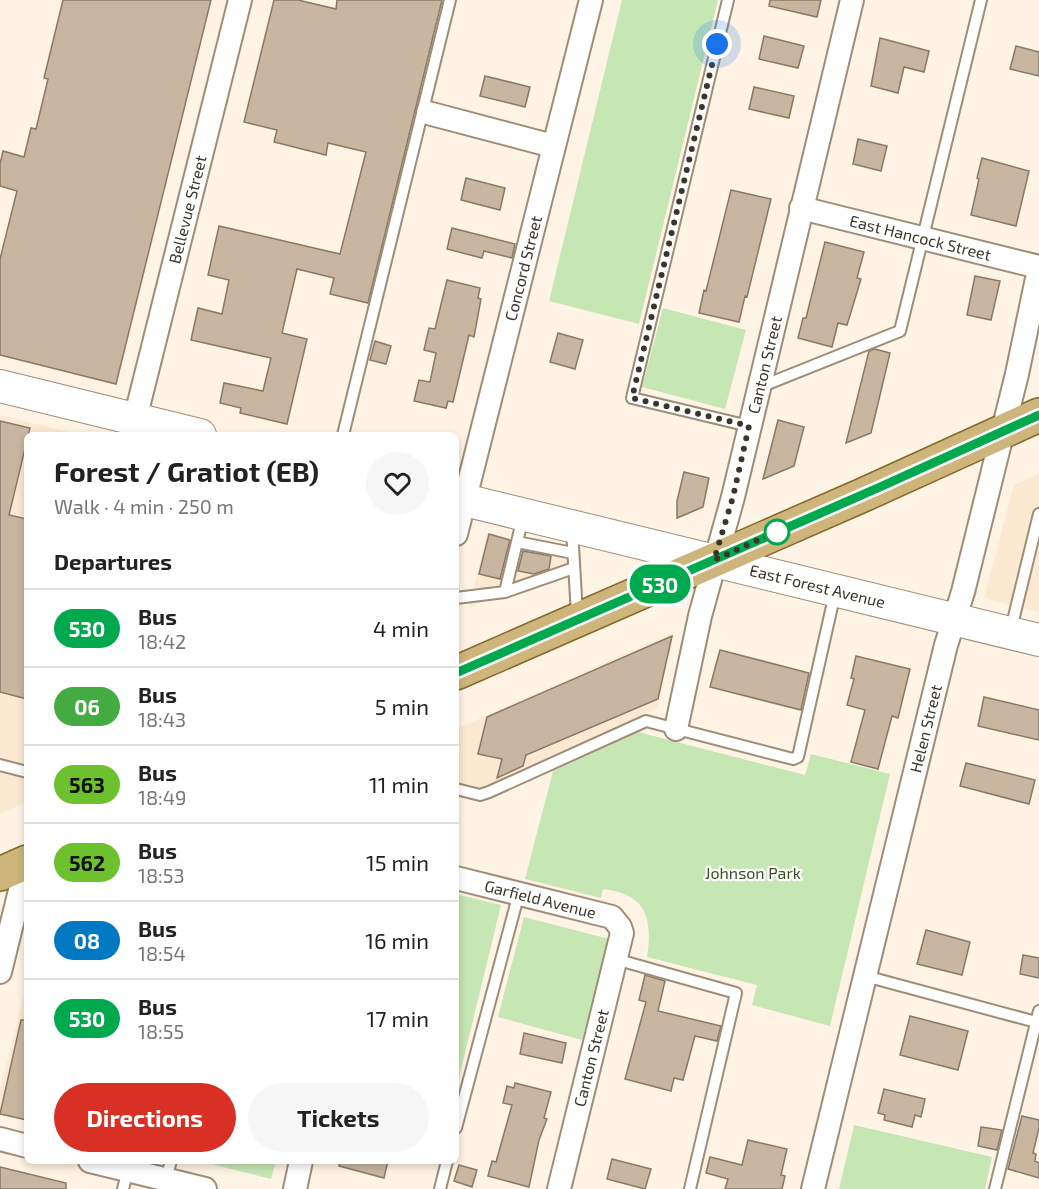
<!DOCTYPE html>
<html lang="en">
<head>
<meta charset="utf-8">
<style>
	body { margin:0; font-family:"Exo 2",sans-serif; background:#f6f6f6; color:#222; height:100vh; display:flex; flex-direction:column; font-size:22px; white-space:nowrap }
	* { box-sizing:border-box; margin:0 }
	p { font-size:20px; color:#767676 }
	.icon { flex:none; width:33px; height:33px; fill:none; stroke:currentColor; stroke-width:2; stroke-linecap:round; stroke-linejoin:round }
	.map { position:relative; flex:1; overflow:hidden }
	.side { position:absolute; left:24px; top:432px; width:435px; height:732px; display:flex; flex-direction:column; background:#fff; border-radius:9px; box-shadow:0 3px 9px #0003 }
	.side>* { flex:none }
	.badge { padding:0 12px; border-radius:20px; font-size:21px; line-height:39px }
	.you { position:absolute; width:30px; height:30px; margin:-15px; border:4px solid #fff; border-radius:50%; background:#1a73e8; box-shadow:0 0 0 9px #1a73e833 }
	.map>.badge { position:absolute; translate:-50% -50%; box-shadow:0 0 0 3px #fff }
	h2 { padding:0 30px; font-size:22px; line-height:54px }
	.round { display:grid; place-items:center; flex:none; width:63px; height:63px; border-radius:32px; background:#f6f6f6 }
	.head { display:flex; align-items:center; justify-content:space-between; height:102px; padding:0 30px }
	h1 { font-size:28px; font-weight:700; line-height:45px }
	.action { display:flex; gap:12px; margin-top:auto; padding:12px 30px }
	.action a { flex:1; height:69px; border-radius:36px; background:#d93025; color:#fff; font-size:24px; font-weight:700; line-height:69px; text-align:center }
	.action a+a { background:#f6f6f6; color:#222 }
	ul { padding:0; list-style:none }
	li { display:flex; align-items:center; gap:18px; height:78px; padding:0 30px; border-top:2px solid #e0e0e0 }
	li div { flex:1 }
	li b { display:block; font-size:22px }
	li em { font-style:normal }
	li .badge { min-width:66px; font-weight:700; text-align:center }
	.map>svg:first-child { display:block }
	.built { fill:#fce9d1 }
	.green { fill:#c6e6b4 }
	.building { fill:#c8b6a0; stroke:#897964; stroke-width:1.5 }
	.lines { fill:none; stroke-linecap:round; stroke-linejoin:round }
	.service-casing { stroke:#9e8d77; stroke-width:14 }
	.minor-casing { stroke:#9e8d77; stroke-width:26 }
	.secondary-casing { stroke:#9e8d77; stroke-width:34 }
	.primary-casing { stroke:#846826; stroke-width:36 }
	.service { stroke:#fff; stroke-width:10 }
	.minor { stroke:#fff; stroke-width:22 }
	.secondary { stroke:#fff; stroke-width:32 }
	.primary { stroke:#cdb57b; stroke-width:33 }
	.line-casing { stroke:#fff; stroke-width:14 }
	.line { stroke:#00a94e; stroke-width:9 }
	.walk { stroke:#3c352b; stroke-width:6; stroke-dasharray:0 10.8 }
	.stop-dot { fill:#fff; stroke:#00a94e; stroke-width:3 }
	.labels { text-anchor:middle; stroke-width:4.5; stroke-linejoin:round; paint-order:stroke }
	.street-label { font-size:16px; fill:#3c352b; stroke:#fff }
	.park-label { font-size:16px; fill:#34541d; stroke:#fff }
</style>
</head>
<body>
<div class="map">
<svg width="1039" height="1189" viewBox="0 0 1039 1189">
	<rect width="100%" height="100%" fill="#fef3e4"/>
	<path class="built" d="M 0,415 L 81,435 L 27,435 L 27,802 L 0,814 Z
		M 1039,474 L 1039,612 L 984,598 L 1014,485 Z
		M 487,533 L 582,557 L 469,608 Z
		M 674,632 L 657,708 L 481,788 L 456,782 L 456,729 Z
		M 27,982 L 27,1116 L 0,1109 L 0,1089 Z"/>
	<path class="green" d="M 622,0 L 718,0 L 639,324 L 549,301 Z
		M 663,308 L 746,330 L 725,409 L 642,387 Z
		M 638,732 L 805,775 L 811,754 L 890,774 L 830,1026 L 752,1005 L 757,985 L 647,957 C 653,917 646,894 603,889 L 601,898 L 525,879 L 553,771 Z
		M 456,894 L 501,905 L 456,1090 Z
		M 524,917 L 609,939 L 582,1040 L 498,1017 Z
		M 854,1125 L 992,1157 L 985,1189 L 839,1189 Z
		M 208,1161 L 276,1161 L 271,1179 L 207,1163 Z"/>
	<path class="building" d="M 63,0 L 211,0 L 116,384 L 0,355 L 0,259 L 17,191 L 0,186 L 0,164 L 3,151 L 24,157 L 31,128 L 36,129 L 48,79 L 44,78 Z
		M 274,0 L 298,0 L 336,9 L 337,0 L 442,0 L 368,303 L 330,294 L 334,278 L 297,269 L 282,333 L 307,339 L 287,424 L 240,413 L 241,408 L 220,403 L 224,383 L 263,391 L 271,358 L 191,340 L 198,308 L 222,314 L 229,280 L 208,275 L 219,226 L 340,254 L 366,152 L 328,143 L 326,155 L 274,142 L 277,130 L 244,122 Z
		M 770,0 L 821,0 L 817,17 L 769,6 Z
		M 764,36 L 804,46 L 798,68 L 759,59 Z
		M 880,38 L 929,51 L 924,72 L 904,67 L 898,93 L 871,86 Z
		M 1016,46 L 1039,52 L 1039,76 L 1010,69 Z
		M 485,76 L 530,87 L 525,107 L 480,96 Z
		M 754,87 L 794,96 L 789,118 L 749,109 Z
		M 858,139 L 887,146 L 881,171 L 853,164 Z
		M 982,158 L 1029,171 L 1016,226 L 971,215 L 979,179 L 977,178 Z
		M 466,178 L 505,188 L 500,210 L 461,200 Z
		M 731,190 L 771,199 L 747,297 L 745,296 L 739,322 L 699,313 L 704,290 L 706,291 Z
		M 452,228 L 515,244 L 512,258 L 484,251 L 482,258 L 447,249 Z
		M 825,242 L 864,252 L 857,278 L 861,279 L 847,325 L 838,323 L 832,347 L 798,338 L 803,318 L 806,318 Z
		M 975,276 L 1000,281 L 991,320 L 967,315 Z
		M 447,280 L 480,288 L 478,298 L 481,299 L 474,337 L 469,335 L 453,402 L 448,401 L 446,408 L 414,401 L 419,380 L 430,382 L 436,353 L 424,350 L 429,328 L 435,329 Z
		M 558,333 L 583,340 L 575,369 L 550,362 Z
		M 375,341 L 391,346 L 386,364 L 370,360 Z
		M 875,349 L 890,353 L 871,433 L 846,443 L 869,351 Z
		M 778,420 L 804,427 L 794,466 L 763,479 Z
		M 0,421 L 30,428 L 9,515 L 27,519 L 27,699 L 0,692 Z
		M 684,472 L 709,478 L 703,507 L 677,518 L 677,501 Z
		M 489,534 L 510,540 L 500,579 L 479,574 Z
		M 523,551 L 551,556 L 549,569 L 534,574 L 518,571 Z
		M 672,636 L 658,699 L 526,755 L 523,766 L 497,778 L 502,759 L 478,754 L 487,717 Z
		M 720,650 L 809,673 L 801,710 L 710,687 Z
		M 856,656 L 910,669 L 898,718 L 892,716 L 878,769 L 851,762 L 865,710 L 847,705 L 854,679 L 851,678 Z
		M 984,697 L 1039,710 L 1039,740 L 978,726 Z
		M 966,763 L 1035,780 L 1029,804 L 960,786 Z
		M 926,930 L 970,942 L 962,975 L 917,964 Z
		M 1023,955 L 1039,958 L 1039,978 L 1020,974 Z
		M 645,975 L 665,981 L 658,1011 L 721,1026 L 717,1041 L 695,1036 L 683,1080 L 674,1078 L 671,1091 L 625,1079 L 646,1002 L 639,1000 Z
		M 910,1016 L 968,1031 L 958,1070 L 900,1055 Z
		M 21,1020 L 27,1020 L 27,1120 L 0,1114 Z
		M 524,1033 L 566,1043 L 562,1063 L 520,1054 Z
		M 515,1083 L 551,1092 L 544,1118 L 547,1119 L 539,1140 L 529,1187 L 488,1176 L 492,1161 L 496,1162 L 512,1105 L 503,1103 L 507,1086 L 514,1088 Z
		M 884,1089 L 925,1099 L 921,1117 L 915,1115 L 912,1127 L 884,1120 L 885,1115 L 878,1113 Z
		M 1022,1116 L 1039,1120 L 1039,1128 L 1033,1153 L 1036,1154 L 1035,1161 L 1039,1163 L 1039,1178 L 1008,1169 Z
		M 981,1127 L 1002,1130 L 997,1150 L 978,1146 Z
		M 748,1140 L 787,1149 L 781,1175 L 785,1176 L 782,1189 L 725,1189 L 728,1179 L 706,1173 L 710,1157 L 742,1165 Z
		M 612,1159 L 651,1169 L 645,1189 L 607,1179 Z
		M 340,1161 L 388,1161 L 384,1178 L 339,1166 Z
		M 459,1165 L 477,1170 L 472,1187 L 454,1181 Z
		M 0,1167 L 66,1183 L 66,1189 L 0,1189 Z"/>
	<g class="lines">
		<defs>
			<path id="service" d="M 728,0 L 632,398 L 749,426
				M 760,387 L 900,331 L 981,0
				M 343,435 L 450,0
				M 572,529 L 577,615
				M 517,542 L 573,553
				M 505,592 L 574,568
				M 456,598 L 505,592 L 523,517
				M 1011,629 L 1039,514
				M 0,765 L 27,772
				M 456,789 L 480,795 L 489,792 L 646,721 L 793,759 L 798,757 L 835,593
				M 615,959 L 736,993 L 690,1189
				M 865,976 L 1036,1022
				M 456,1128 L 519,893
				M 166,1179 L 171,1161
				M 123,1189 L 128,1170
				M 440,1189 L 447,1161
				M 995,1189 L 1039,1011"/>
			<g id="minor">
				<path d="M 428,113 L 553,146"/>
				<path id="s1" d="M 801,208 L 1039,267"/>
				<path id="s2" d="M 135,419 L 240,0"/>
				<path id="s3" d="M 456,534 L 591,0"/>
				<path id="s4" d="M 676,729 L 700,616 L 733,497 L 852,0"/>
				<path id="s5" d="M 456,878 L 612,917 L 620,927 L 622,933 L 559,1189"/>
				<path d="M 0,972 L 27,862"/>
				<path d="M 0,1139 L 27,1146"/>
				<path d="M 90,1161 L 205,1189"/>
				<path d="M 295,1189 L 301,1161"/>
				<path id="s6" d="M 813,1189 L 946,645 L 963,592 L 1017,374 L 1039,269"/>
			</g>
			<g id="secondary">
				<path d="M 0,386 L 200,435"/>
				<path id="s7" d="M 456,498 L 1039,640"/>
			</g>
			<path id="primary" d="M 456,673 L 863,495 L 1039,415
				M 0,874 L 27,862"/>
		</defs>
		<use href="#service" class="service-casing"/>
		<use href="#minor" class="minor-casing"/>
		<use href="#secondary" class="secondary-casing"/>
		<use href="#primary" class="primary-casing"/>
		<use href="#service" class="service"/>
		<use href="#minor" class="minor"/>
		<use href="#secondary" class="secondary"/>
		<use href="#primary" class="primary"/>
	</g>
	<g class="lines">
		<defs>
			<path id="line" d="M 456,673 L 880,487 L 1039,415"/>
		</defs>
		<use href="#line" class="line-casing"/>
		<use href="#line" class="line"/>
		<path class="walk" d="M 717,44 L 632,398 L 749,426 L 733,497 L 714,560 L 785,528 L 777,532"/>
	</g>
	<circle class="stop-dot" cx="777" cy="532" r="12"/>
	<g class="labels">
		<g class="street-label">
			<text dy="6" stroke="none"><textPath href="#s2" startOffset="216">Bellevue Street</textPath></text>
			<text dy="6" stroke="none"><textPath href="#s1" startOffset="123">East Hancock Street</textPath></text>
			<text dy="6" stroke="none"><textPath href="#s3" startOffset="274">Concord Street</textPath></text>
			<text dy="6" stroke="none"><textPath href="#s4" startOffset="375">Canton Street</textPath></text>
			<text dy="6" stroke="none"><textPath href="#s7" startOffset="372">East Forest Avenue</textPath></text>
			<text dy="6" stroke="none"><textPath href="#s6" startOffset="474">Helen Street</textPath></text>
			<text dy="6" stroke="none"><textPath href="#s5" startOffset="87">Garfield Avenue</textPath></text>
			<text transform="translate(591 1058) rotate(-76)" y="6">Canton Street</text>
		</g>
		<g class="park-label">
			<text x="753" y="879">Johnson Park</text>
		</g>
	</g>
</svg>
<div class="you" style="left:717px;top:44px"></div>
<b class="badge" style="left:660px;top:584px;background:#00a94e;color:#fff">530</b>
<section class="side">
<div class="head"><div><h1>Forest / Gratiot (EB)</h1><p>Walk · 4 min · 250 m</p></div><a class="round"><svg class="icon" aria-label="heart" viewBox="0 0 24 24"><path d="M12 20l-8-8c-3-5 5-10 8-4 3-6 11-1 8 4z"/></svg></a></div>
<h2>Departures</h2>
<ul>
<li><span class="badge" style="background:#00a94e;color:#fff">530</span><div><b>Bus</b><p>18:42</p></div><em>4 min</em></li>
<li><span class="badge" style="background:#44aa42;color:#fff">06</span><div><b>Bus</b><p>18:43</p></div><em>5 min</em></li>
<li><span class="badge" style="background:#6dc02e;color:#111">563</span><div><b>Bus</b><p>18:49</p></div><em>11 min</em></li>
<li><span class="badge" style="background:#6dc02e;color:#111">562</span><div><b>Bus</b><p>18:53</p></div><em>15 min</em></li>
<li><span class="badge" style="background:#0079c2;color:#fff">08</span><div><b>Bus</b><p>18:54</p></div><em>16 min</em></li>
<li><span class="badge" style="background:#00a94e;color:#fff">530</span><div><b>Bus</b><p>18:55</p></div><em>17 min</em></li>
</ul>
<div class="action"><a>Directions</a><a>Tickets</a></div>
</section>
</div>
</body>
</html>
